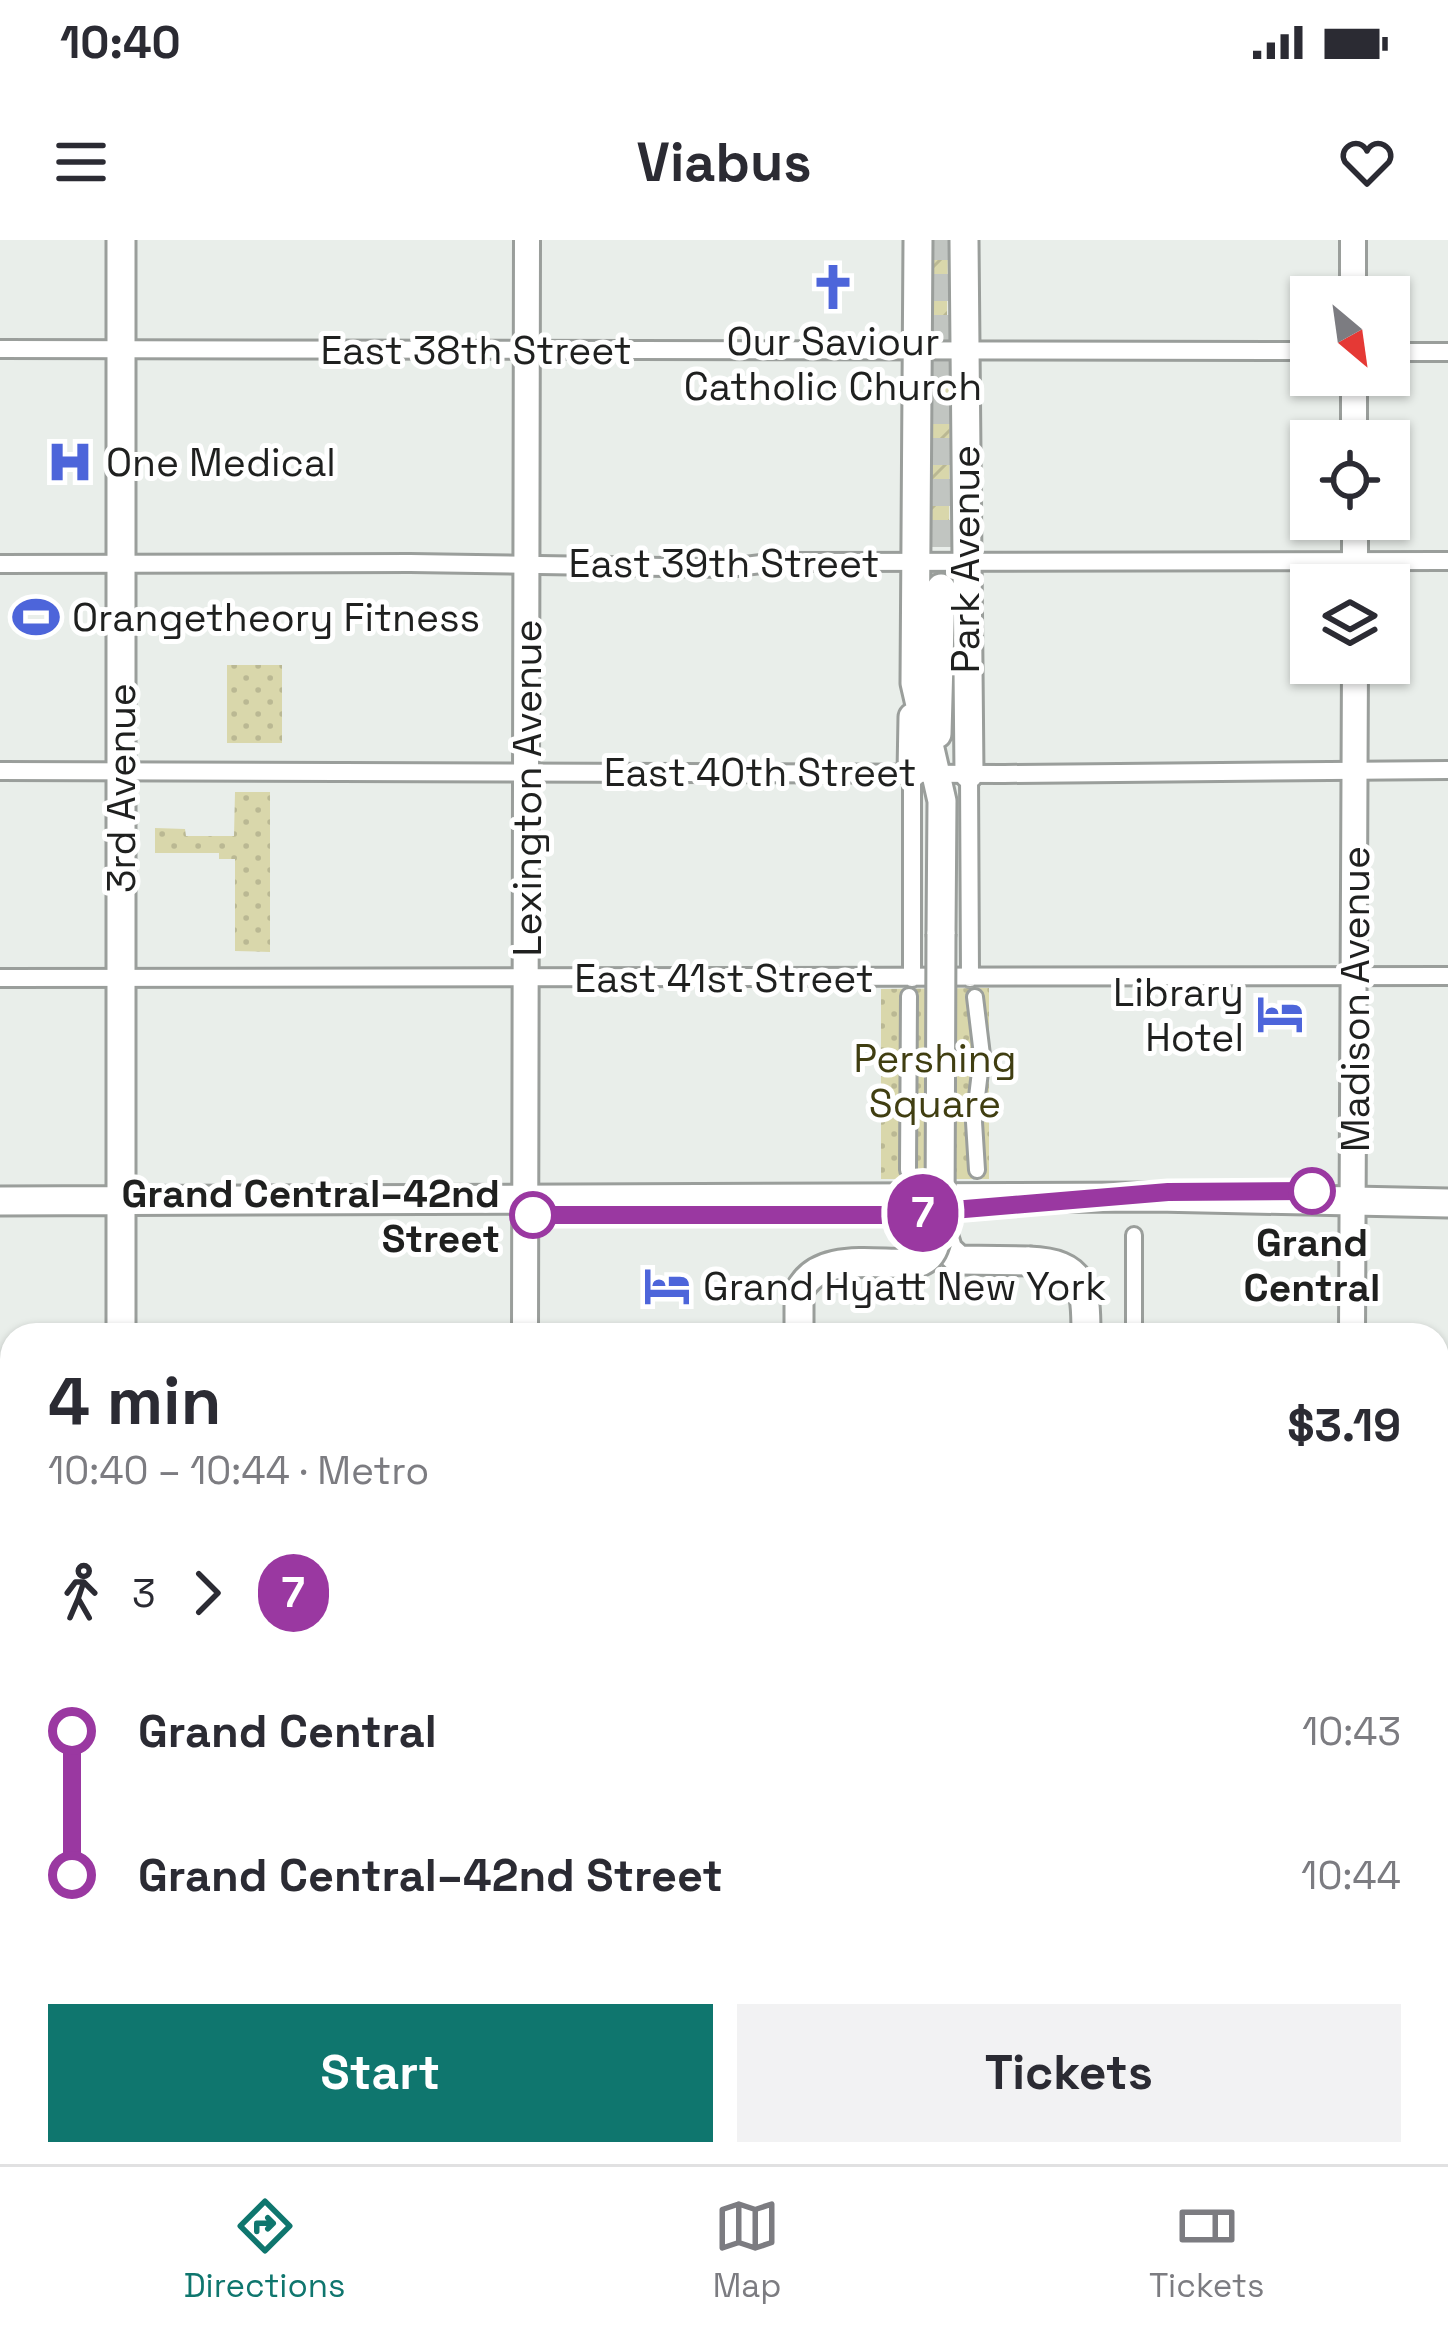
<!DOCTYPE html>
<html lang="en">
<head>
<meta charset="utf-8">
<style>
	body { margin:0; font-family:"Space Grotesk",sans-serif; background:#f2f2f3; color:#2b2b33; height:100vh; display:flex; flex-direction:column; font-size:45px; white-space:nowrap }
	* { box-sizing:border-box; margin:0 }
	p { font-size:39px; color:#7c7c81 }
	.icon { flex:none; width:66px; height:66px; fill:none; stroke:currentColor; stroke-width:2; stroke-linecap:round; stroke-linejoin:round }
	.map { position:relative; flex:1; overflow:hidden }
	.details { position:absolute; left:0px; top:1083px; width:1449px; height:843px; display:flex; flex-direction:column; background:#fff; border-radius:36px 36px 0 0; box-shadow:0 3px 9px #0004 }
	.details>* { flex:none }
	.badge { padding:0 24px; border-radius:39px; font-size:42px; line-height:78px }
	.needle { width:78px; rotate:151deg }
	.controls { position:absolute; left:1290px; top:36px; display:grid; gap:24px }
	.controls a { display:grid; place-items:center; width:120px; height:120px; border-radius:0px; background:#fff; box-shadow:0 3px 9px #0004; font-size:60px }
	.map>.badge { position:absolute; translate:-50% -50%; box-shadow:0 0 0 6px #fff }
	.legs { display:flex; align-items:center; gap:18px; height:132px; padding:0 48px; font-size:39px }
	.legs p { margin-inline-start:auto }
	.headline { display:flex; align-items:center; justify-content:space-between; height:204px; padding:0 48px }
	h1 { font-size:66px; font-weight:700; line-height:90px }
	.action { display:flex; gap:24px; margin-top:auto; padding:24px 48px }
	.action a { flex:1; height:138px; border-radius:0px; background:#0f766e; color:#fff; font-size:48px; font-weight:700; line-height:138px; text-align:center }
	.action a+a { background:#f2f2f3; color:#2b2b33 }
	ul { padding:0 48px; list-style:none }
	li { display:flex; align-items:center; gap:42px; height:144px; font-size:45px }
	li i { display:grid; place-items:center; width:18px; height:100%; margin:0 15px; background:currentColor }
	li i::after { content:''; width:30px; height:30px; margin:-15px; border:9px solid; border-radius:50%; background:#fff }
	li p { margin-inline-start:auto }
	li:first-child i { background:linear-gradient(#0000 50%,currentColor 0) }
	li:last-child i { background:linear-gradient(currentColor 50%,#0000 0) }
	.status { display:flex; justify-content:space-between; align-items:center; height:84px; padding:0 60px; background:#fff; direction:ltr }
	.status svg { height:33px; fill:currentColor }
	header { display:flex; justify-content:space-between; align-items:center; height:156px; padding:0 48px; background:#fff; font-size:54px; font-weight:700 }
	.dock { display:flex; justify-content:space-around; align-items:center; height:168px; border-top:3px solid #e1e1e2; background:#fff; font-size:33px; color:#7c7c81 }
	.dock a { display:grid; justify-items:center; gap:6px }
	.dock .active { color:#0f766e }
	.map>svg:first-child { display:block }
	.park { fill:url(#park-dots) }
	.garden { fill:url(#garden-furrows) }
	.lines { fill:none; stroke-linecap:round; stroke-linejoin:round }
	.primary-tunnel { stroke:#c1c5c1; stroke-width:27; stroke-dasharray:27 14; stroke-linecap:butt }
	.pedestrian-casing { stroke:#9a9e9b; stroke-width:20 }
	.minor-casing { stroke:#9a9e9b; stroke-width:22 }
	.secondary-casing { stroke:#9a9e9b; stroke-width:30 }
	.primary-casing { stroke:#9a9e9b; stroke-width:33 }
	.pedestrian { stroke:#fff; stroke-width:14 }
	.minor { stroke:#fff; stroke-width:16 }
	.secondary { stroke:#fff; stroke-width:24 }
	.primary { stroke:#fff; stroke-width:27 }
	.primary-bridge-casing { stroke:#9a9e9b; stroke-width:33; stroke-linecap:butt }
	.primary-bridge { stroke:#fff; stroke-width:27 }
	.line-1-casing { stroke:#fff; stroke-width:27 }
	.line-1 { stroke:#9a38a1; stroke-width:18 }
	.stop-1-dot { fill:#fff; stroke:#9a38a1; stroke-width:6 }
	.labels { text-anchor:middle; stroke-width:10; stroke-linejoin:round; paint-order:stroke }
	.poi-label { font-size:39px; fill:#1f201f; stroke:#fff; text-anchor:start }
	.street-label { font-size:39px; fill:#1f201f; stroke:#fff }
	.park-label { font-size:39px; fill:#403e11; stroke:#fff }
	.stop-label { font-size:39px; font-weight:bold; fill:#1f201f; stroke:#fff; text-anchor:end }
</style>
</head>
<body>
<div class="status"><b>10:40</b><svg viewBox="0 0 49 12"><path d="M0 12V9h3v3zM5 12V6h3v6zM10 12V3h3v9zM15 12V0h3v12zM26 1h20v11H26zM47 4h2v5h-2z"/></svg></div>
<header><svg class="icon" aria-label="menu" viewBox="0 0 24 24"><path d="M4 6h16M4 12h16M4 18h16"/></svg>Viabus<svg class="icon" aria-label="heart" viewBox="0 0 24 24"><path d="M12 20l-8-8c-3-5 5-10 8-4 3-6 11-1 8 4z"/></svg></header>
<div class="map">
<svg width="1448" height="1924" viewBox="0 0 1448 1924">
	<defs>
		<pattern id="park-dots" width="8" height="8" patternUnits="userSpaceOnUse" patternTransform="scale(3)"><rect width="8" height="8" fill="#d9d7ab"/><path d="M2 2h.1M6 6h.1" fill="none" stroke="#bab893" stroke-width="1.8" stroke-linecap="round"/></pattern>
		<pattern id="garden-furrows" width="10" height="10" patternUnits="userSpaceOnUse" patternTransform="scale(3)"><rect width="10" height="10" fill="#d9d7ab"/><path d="M-1 1l2-2M0 10L10 0M9 11l2-2" fill="none" stroke="#bab893"/></pattern>
	</defs>
	<rect width="100%" height="100%" fill="#e9eeea"/>
	<path class="park" d="M 227,425 L 282,425 L 282,503 L 227,503 Z
		M 235,552 L 270,552 L 270,712 L 235,711 L 235,619 L 219,619 L 219,613 L 155,613 L 155,588 L 185,589 L 186,596 L 234,596 Z
		M 989,748 L 989,939 L 881,939 L 881,749 Z"/>
	<path class="garden" d="M 933,0 L 948,0 L 947,76 L 932,76 Z
		M 931,138 L 950,138 L 949,298 L 930,299 Z"/>
	<g class="lines">
		<path class="primary-tunnel" d="M 941,348 L 942,0"/>
		<defs>
			<path id="pedestrian" d="M 975,757 L 982,815 L 974,882 L 977,930
				M 908,930 L 909,756
				M 1134,1095 L 1134,995"/>
			<path id="minor" d="M 0,109 L 1311,111
				M 1389,112 L 1448,112
				M 0,324 L 410,323 L 729,328 L 777,322 L 1448,321
				M 0,531 L 1004,534 L 1448,530
				M 912,533 L 912,738
				M 969,534 L 970,738
				M 0,738 L 1448,736
				M 1437,1191 L 1448,1191
				M 0,1192 L 12,1192
				M 0,1398 L 12,1398
				M 1437,1398 L 1448,1398
				M 1122,1924 L 1122,1914"/>
			<path id="secondary" d="M 1353,0 L 1353,57
				M 1354,135 L 1354,201
				M 1355,345 L 1355,279
				M 525,1095 L 527,0
				M 1352,1095 L 1355,423
				M 0,1610 L 12,1610
				M 1437,1612 L 1448,1612
				M 0,1822 L 12,1822
				M 1437,1823 L 1448,1823
				M 1352,1914 L 1352,1924
				M 525,1924 L 525,1914"/>
			<path id="primary" d="M 918,0 L 915,443 L 942,561 L 941,694
				M 964,0 L 969,534
				M 937,494 L 941,348
				M 912,533 L 913,477
				M 0,961 L 1156,957 L 1448,963
				M 940,984 L 948,1010 L 959,1020 L 1029,1021
				M 799,1052 L 799,1095
				M 121,1095 L 121,0
				M 919,1914 L 919,1924
				M 120,1924 L 120,1914
				M 963,1924 L 964,1914"/>
		</defs>
		<use href="#pedestrian" class="pedestrian-casing"/>
		<use href="#minor" class="minor-casing"/>
		<use href="#secondary" class="secondary-casing"/>
		<use href="#primary" class="primary-casing"/>
		<use href="#pedestrian" class="pedestrian"/>
		<use href="#minor" class="minor"/>
		<use href="#secondary" class="secondary"/>
		<use href="#primary" class="primary"/>
		<defs>
			<path id="primary-bridge" d="M 1029,1021 C 1084,1023 1086,1047 1086,1095
				M 799,1052 C 818,1010 878,1026 917,1023 C 935,1018 936,1001 940,984 L 941,694"/>
		</defs>
		<use href="#primary-bridge" class="primary-bridge-casing"/>
		<use href="#primary-bridge" class="primary-bridge"/>
	</g>
	<g class="lines">
		<defs>
			<path id="line-1" d="M 533,975 L 894,975 L 1168,952 L 1312,951"/>
		</defs>
		<use href="#line-1" class="line-1-casing"/>
		<use href="#line-1" class="line-1"/>
	</g>
	<defs>
		<symbol id="church-bare" viewBox="-9 -9 18 18"><path d="M-1.2-6h2.4v3.5h3.3v2.4h-3.3V6h-2.4V-.1h-3.3v-2.4h3.3Z" fill="#4d65da" stroke="#fff" stroke-width="2.5" paint-order="stroke"/></symbol>
		<symbol id="hospital-bare" viewBox="-9 -9 18 18"><path d="M-5-5h3v3.5h4V-5h3V5h-3V1.5h-4V5h-3Z" fill="#4d65da" stroke="#fff" stroke-width="2.5" paint-order="stroke"/></symbol>
		<symbol id="stadium-bare" viewBox="-9 -9 18 18"><path d="M0-5a6.5 5 0 1 0 0 10a6.5 5 0 1 0 0-10ZM-3.5-1.8h7v3.6h-7Z" fill="#4d65da" stroke="#fff" stroke-width="2.5" paint-order="stroke"/></symbol>
		<symbol id="hotel-bare" viewBox="-9 -9 18 18"><path d="M-6-4.5h1.5V1H6V5H4.5V3h-9V5H-6ZM-4 0a1.8 1.8 0 1 1 3.6 0ZM.5 0V-2.5h3Q6-2.5 6 0Z" fill="#4d65da" stroke="#fff" stroke-width="2.5" paint-order="stroke"/></symbol>
	</defs>
	<g fill-rule="evenodd">
		<use href="#church-bare" x="800" y="14" width="66" height="66"/>
		<use href="#hospital-bare" x="37" y="189" width="66" height="66"/>
		<use href="#stadium-bare" x="3" y="344" width="66" height="66"/>
		<use href="#hotel-bare" x="1247" y="741" width="66" height="66"/>
		<use href="#hotel-bare" x="634" y="1013" width="66" height="66"/>
	</g>
	<g class="stop-1-dot">
		<circle cx="1312" cy="951" r="21"/>
		<circle cx="533" cy="975" r="21"/>
	</g>
	<g class="labels">
		<g class="poi-label">
			<text x="833" y="115" text-anchor="middle">Our Saviour<tspan x="833" dy="45">Catholic Church</tspan></text>
			<text x="106" y="236">One Medical</text>
			<text x="72" y="391">Orangetheory Fitness</text>
			<text x="1244" y="766" text-anchor="end">Library<tspan x="1244" dy="45">Hotel</tspan></text>
			<text x="703" y="1060">Grand Hyatt New York</text>
		</g>
		<g class="street-label">
			<text x="476" y="124">East 38th Street</text>
			<text transform="translate(965 319) rotate(-90)" y="14">Park Avenue</text>
			<text x="724" y="337">East 39th Street</text>
			<text x="760" y="546">East 40th Street</text>
			<text transform="translate(121 548) rotate(-90)" y="14">3rd Avenue</text>
			<text transform="translate(527 548) rotate(-90)" y="14">Lexington Avenue</text>
			<text x="724" y="752">East 41st Street</text>
			<text transform="translate(1355 759) rotate(-90)" y="14">Madison Avenue</text>
		</g>
		<g class="park-label">
			<text x="935" y="832">Pershing<tspan x="935" dy="45">Square</tspan></text>
		</g>
		<g class="stop-label">
			<text x="500" y="967">Grand Central–42nd<tspan x="500" dy="45">Street</tspan></text>
			<text x="1312" y="1016" text-anchor="middle">Grand<tspan x="1312" dy="45">Central</tspan></text>
		</g>
	</g>
</svg>
<div class="controls">
<a><svg class="needle" viewBox="-14 -14 28 28"><path d="M0-13l5 13h-10z" fill="#e53935"/><path d="M0 13l5-13h-10z" fill="#7c7c81"/></svg></a>
<a><svg class="icon" aria-label="locate" viewBox="0 0 24 24"><circle cx="12" cy="12" r="6"/><path d="M12 2v4M12 18v4M2 12h4M18 12h4"/></svg></a>
<a><svg class="icon" aria-label="layers" viewBox="0 0 24 24"><path d="M12 4l9 5-9 5-9-5zM3 14l9 5 9-5"/></svg></a>
</div>
<b class="badge" style="left:923px;top:973px;background:#9a38a1;color:#fff">7</b>
<section class="details">
<div class="headline"><div><h1>4 min</h1><p>10:40 – 10:44 · Metro</p></div><b>$3.19</b></div>
<div class="legs"><svg class="icon" aria-label="walk" viewBox="0 0 24 24"><circle cx="13" cy="4" r="2"/><path d="M13 8l-2 6 4 7M11 14l-3 7M7 12l3-4h3l4 4"/></svg>3<svg class="icon" aria-label="forward" viewBox="0 0 24 24"><path d="M9 5l7 7-7 7"/></svg><b class="badge" style="background:#9a38a1;color:#fff">7</b></div>
<ul>
<li><i style="color:#9a38a1"></i><b>Grand Central</b><p>10:43</p></li>
<li><i style="color:#9a38a1"></i><b>Grand Central–42nd Street</b><p>10:44</p></li>
</ul>
<div class="action"><a>Start</a><a>Tickets</a></div>
</section>
</div>
<nav class="dock">
<a class="active"><svg class="icon" aria-label="directions" viewBox="0 0 24 24"><path d="M12 3l9 9-9 9-9-9zM9 14v-3h6M13 9l2 2-2 2"/></svg>Directions</a>
<a><svg class="icon" aria-label="map" viewBox="0 0 24 24"><path d="M3 6l6-2 6 2 6-2v14l-6 2-6-2-6 2zM9 4v14M15 6v14"/></svg>Map</a>
<a><svg class="icon" aria-label="tickets" viewBox="0 0 24 24"><path d="M3 7h18v10H3zM15 7v10"/></svg>Tickets</a>
</nav>
</body>
</html>
